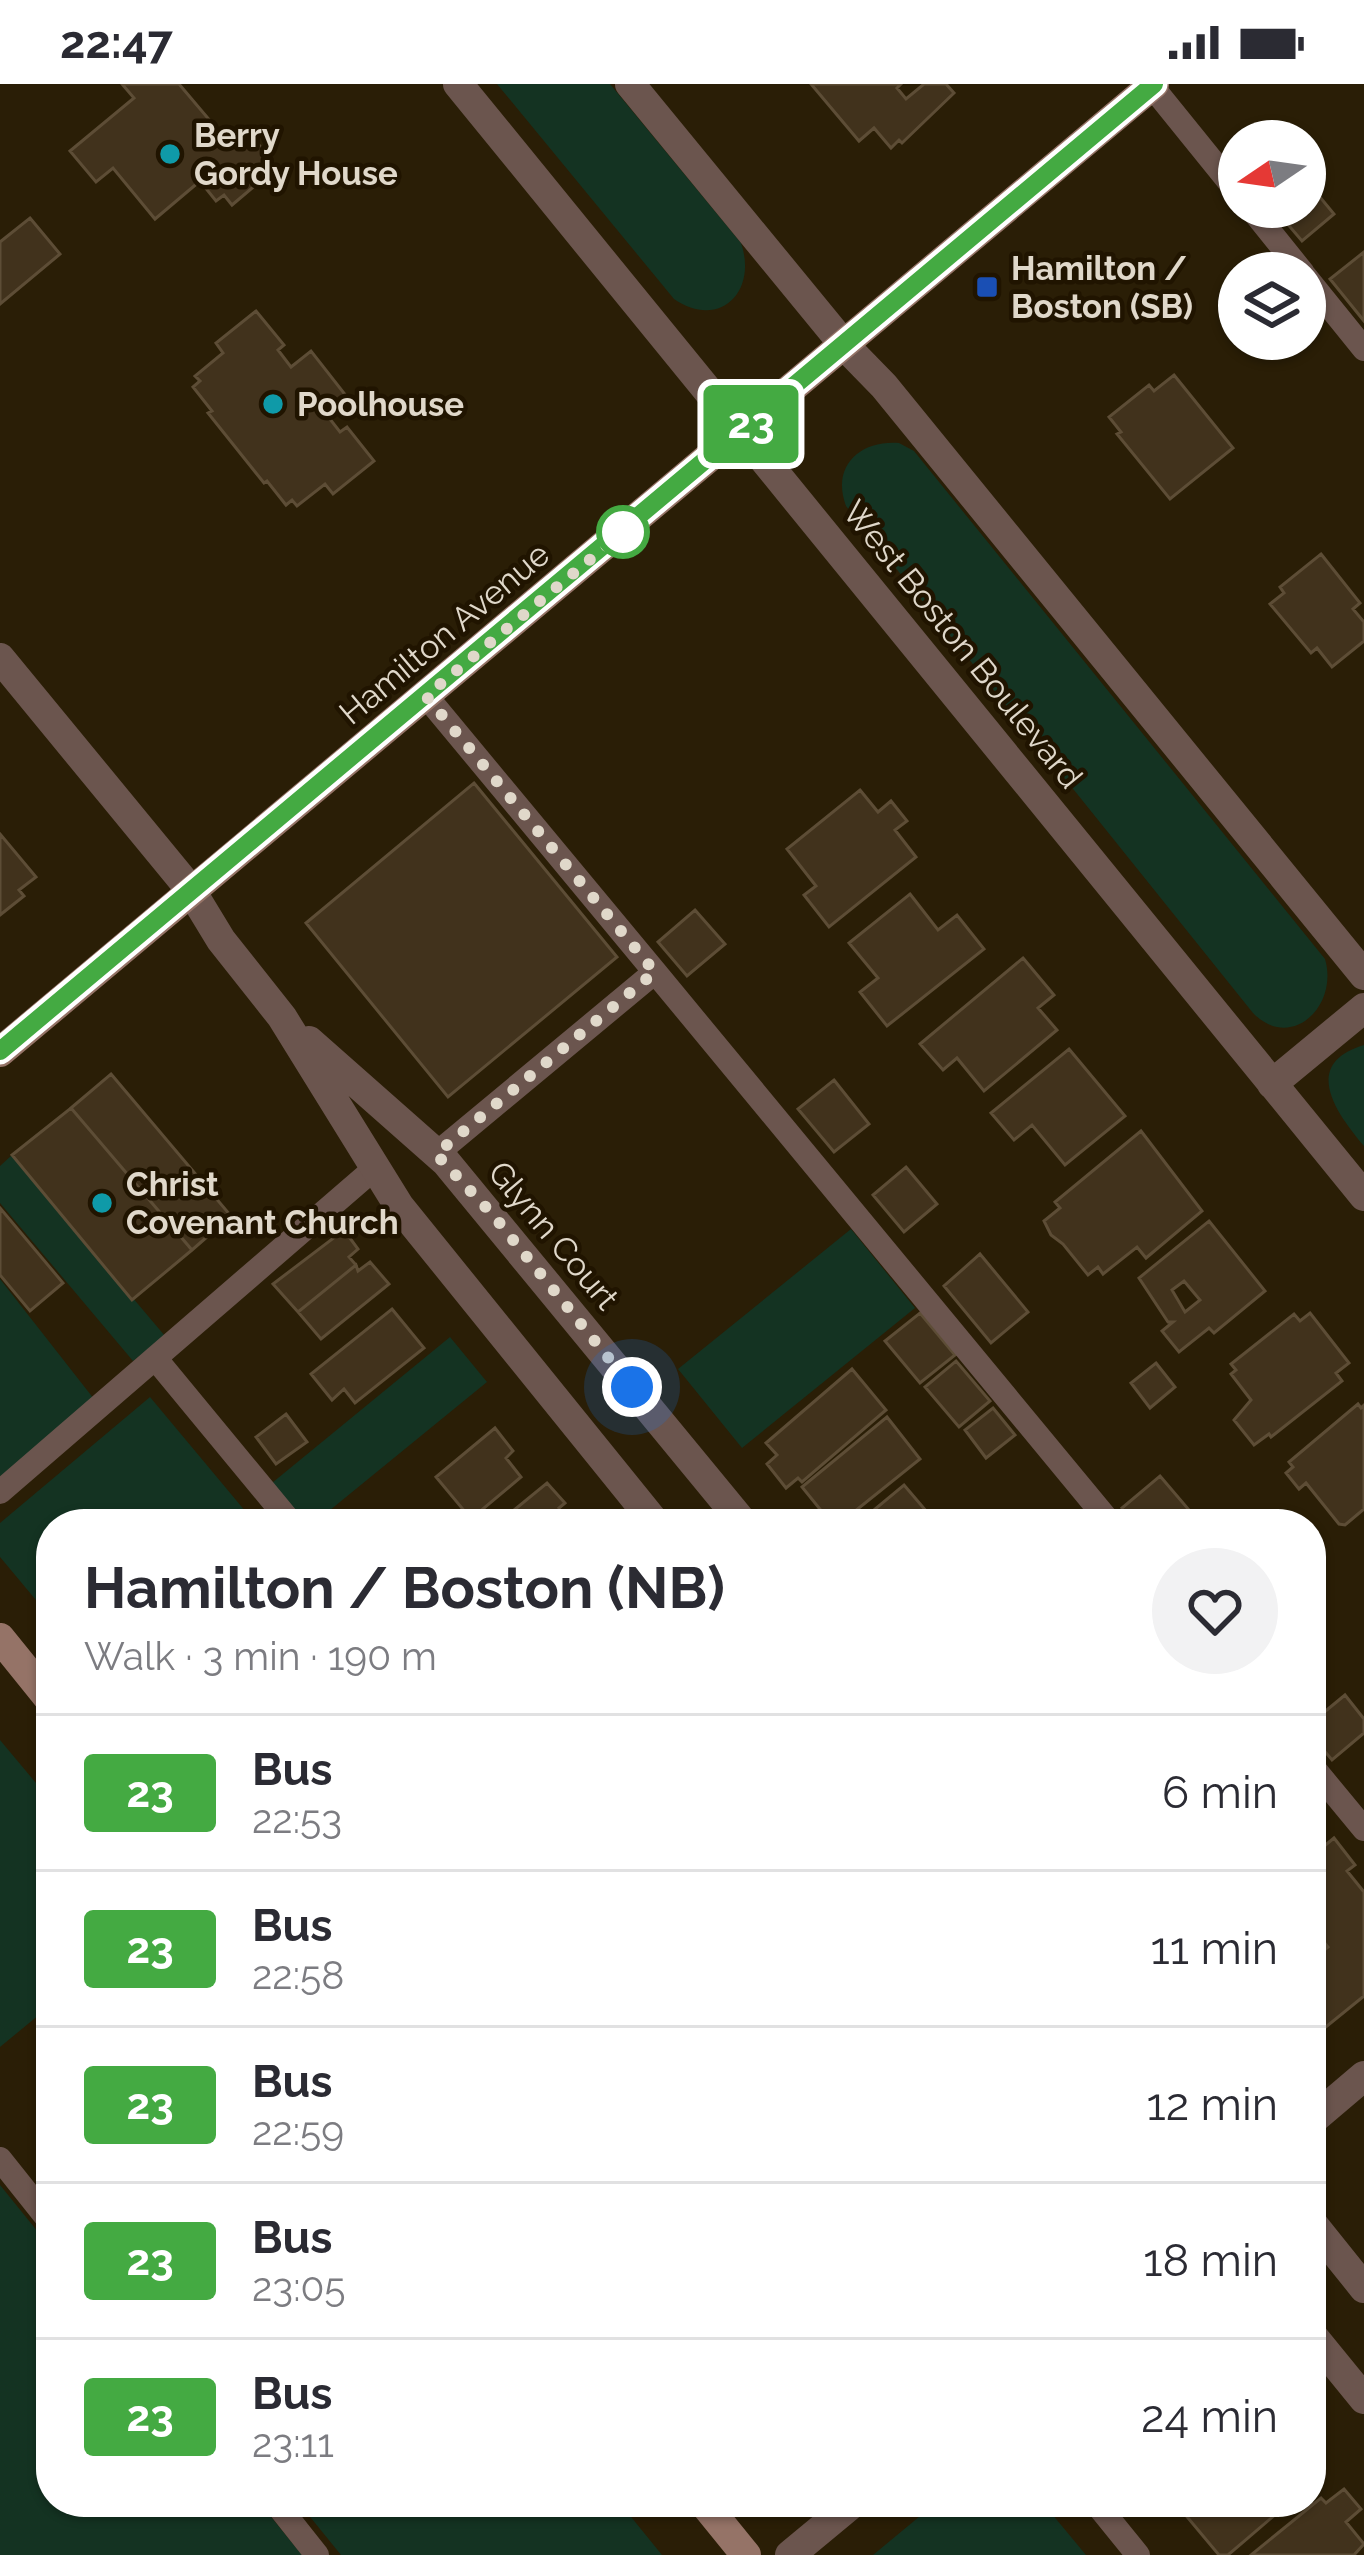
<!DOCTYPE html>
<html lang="en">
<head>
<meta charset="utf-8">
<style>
	body { margin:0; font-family:Raleway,sans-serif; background:#f2f2f3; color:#2b2b33; height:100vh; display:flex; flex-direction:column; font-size:45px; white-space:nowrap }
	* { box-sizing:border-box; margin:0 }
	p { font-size:39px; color:#7c7c81 }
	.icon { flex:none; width:66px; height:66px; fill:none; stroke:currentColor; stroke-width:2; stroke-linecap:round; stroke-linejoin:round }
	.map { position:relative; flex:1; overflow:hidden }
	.side { position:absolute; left:36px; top:1425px; width:1290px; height:1008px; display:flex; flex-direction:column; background:#fff; border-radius:48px; box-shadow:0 3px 9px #0004 }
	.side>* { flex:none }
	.badge { padding:0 24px; border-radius:9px; font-size:42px; line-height:78px }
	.needle { width:78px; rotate:257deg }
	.fabs { position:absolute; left:1218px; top:36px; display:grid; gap:24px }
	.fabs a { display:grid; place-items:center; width:108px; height:108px; border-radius:50%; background:#fff; box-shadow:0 3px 9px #0004; font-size:60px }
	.you { position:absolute; width:60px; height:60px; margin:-30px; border:9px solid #fff; border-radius:50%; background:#1a73e8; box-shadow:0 0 0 18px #1a73e833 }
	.map>.badge { position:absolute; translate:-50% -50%; box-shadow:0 0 0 6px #fff }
	.round { display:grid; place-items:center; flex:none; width:126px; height:126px; border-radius:63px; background:#f2f2f3 }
	.head { display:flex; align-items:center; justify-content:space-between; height:204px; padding:0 48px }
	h1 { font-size:57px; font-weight:700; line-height:90px }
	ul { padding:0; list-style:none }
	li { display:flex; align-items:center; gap:36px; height:156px; padding:0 48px; border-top:3px solid #e1e1e2 }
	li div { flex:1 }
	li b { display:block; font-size:45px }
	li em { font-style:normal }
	li .badge { min-width:132px; font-weight:700; text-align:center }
	.status { display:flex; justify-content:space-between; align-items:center; height:84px; padding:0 60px; background:#fff; direction:ltr }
	.status svg { height:33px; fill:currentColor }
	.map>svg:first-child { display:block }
	.green { fill:#143322 }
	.building { fill:#41321c; stroke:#5d4d36; stroke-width:3; fill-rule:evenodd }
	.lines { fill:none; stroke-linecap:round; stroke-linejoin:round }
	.lane { stroke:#6b554e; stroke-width:24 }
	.street { stroke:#6b554e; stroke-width:30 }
	.secondary { stroke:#957367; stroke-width:30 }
	.line-casing { stroke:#fff; stroke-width:27 }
	.line { stroke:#44aa42; stroke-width:18 }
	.walk { stroke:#e0d8ca; stroke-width:12; stroke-dasharray:0 21.6 }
	.culture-dot { fill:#0f9aa8; stroke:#201400; stroke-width:4.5 }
	.transit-dot { fill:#1a4fb4; stroke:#201400; stroke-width:4.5 }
	.stop-dot { fill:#fff; stroke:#44aa42; stroke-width:6 }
	.labels { text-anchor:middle; stroke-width:9; stroke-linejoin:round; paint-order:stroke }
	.poi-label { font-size:33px; font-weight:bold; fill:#e0d8ca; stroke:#201400; text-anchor:start }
	.street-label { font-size:33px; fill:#e0d8ca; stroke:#201400 }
</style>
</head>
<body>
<div class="status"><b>22:47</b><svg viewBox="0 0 49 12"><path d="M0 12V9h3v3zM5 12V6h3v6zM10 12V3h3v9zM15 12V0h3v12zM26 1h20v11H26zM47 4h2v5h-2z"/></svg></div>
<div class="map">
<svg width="1364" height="2471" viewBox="0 0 1364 2471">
	<rect width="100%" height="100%" fill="#2a1e06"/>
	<path class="green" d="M 497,0 L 610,0 L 741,159 C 758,208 719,246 674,215 Z
		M 899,359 L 914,367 L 1325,875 C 1339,922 1291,968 1253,929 L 846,422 C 831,382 860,356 899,359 Z
		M 1364,961 L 1364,1062 C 1337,1030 1300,980 1364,961 Z
		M 12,1071 L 165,1252 L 133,1277 L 0,1119 L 0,1082 Z
		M 851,1145 L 915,1224 L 742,1364 L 678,1285 Z
		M 0,1195 L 94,1315 L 0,1393 Z
		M 450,1253 L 487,1298 L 313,1440 L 287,1440 L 261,1408 Z
		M 150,1313 L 256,1440 L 51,1440 L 51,1534 L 0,1473 L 0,1439 Z
		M 0,1656 L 51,1717 L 51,1921 L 0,1963 Z
		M 0,2101 L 51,2164 L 51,2418 L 259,2418 L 302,2471 L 0,2471 Z
		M 298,2418 L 619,2418 L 662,2471 L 341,2471 Z
		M 937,2418 L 1042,2418 L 1086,2471 L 873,2471 Z"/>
	<path class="building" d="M 122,0 L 179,0 L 228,58 L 246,44 L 269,74 L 264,79 L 271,88 L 232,121 L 224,111 L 216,117 L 200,97 L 155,135 L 113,84 L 96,98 L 70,67 L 134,14 Z
		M 811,0 L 901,0 L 897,4 L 906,15 L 924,0 L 946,0 L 954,9 L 902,59 L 899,56 L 891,64 L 874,44 L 859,57 Z
		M 1305,95 L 1334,130 L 1302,157 L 1273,123 L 1305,123 Z
		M 30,134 L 60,170 L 0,220 L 0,158 Z
		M 1364,168 L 1364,237 L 1330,195 Z
		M 256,227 L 284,261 L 278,266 L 291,283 L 311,267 L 347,313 L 326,330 L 340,348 L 347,343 L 374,377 L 333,410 L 325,400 L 297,422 L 292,416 L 286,421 L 267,397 L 264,399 L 208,329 L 212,327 L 193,303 L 200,297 L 195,292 L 223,269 L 216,259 Z
		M 1174,291 L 1233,364 L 1170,415 L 1117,350 L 1121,348 L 1109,333 L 1149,301 L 1154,307 Z
		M 1321,470 L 1360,519 L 1353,525 L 1364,538 L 1364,557 L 1332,583 L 1317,564 L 1311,569 L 1270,520 L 1284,509 L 1280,503 Z
		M 474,699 L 617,873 L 448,1013 L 306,839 Z
		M 860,706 L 878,728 L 891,717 L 907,737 L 895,746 L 916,773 L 829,843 L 804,811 L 816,802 L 787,765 Z
		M 0,750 L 36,793 L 19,806 L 24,812 L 0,831 Z
		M 910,810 L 938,846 L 957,831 L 984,865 L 887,942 L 860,908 L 878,894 L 849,859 Z
		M 695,826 L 725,860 L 687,892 L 658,858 Z
		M 1023,874 L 1054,911 L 1038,924 L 1057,946 L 984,1007 L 957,974 L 943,986 L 920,960 Z
		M 1069,965 L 1125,1032 L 1065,1081 L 1032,1041 L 1014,1056 L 991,1029 Z
		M 111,990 L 231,1132 L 192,1166 L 71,1024 Z
		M 834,996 L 869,1040 L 834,1068 L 798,1025 Z
		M 71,1024 L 192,1166 L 132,1216 L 12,1071 Z
		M 1141,1047 L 1202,1127 L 1146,1174 L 1137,1163 L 1103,1190 L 1098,1183 L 1088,1191 L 1063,1160 L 1051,1151 L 1044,1137 L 1060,1124 L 1055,1118 Z
		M 906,1083 L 937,1120 L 904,1148 L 873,1111 Z
		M 0,1124 L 63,1199 L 30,1227 L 0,1191 Z
		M 1209,1137 L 1265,1207 L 1214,1249 L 1209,1244 L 1179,1268 L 1162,1247 L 1173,1238 L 1168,1238 L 1139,1194 ZM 1184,1197 L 1200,1216 L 1185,1228 L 1172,1206 Z
		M 344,1146 L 358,1165 L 349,1173 L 356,1181 L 298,1228 L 273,1200 Z
		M 980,1170 L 1028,1228 L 991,1259 L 944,1202 Z
		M 370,1178 L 389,1200 L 321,1255 L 298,1228 L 356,1181 L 358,1187 Z
		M 392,1225 L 424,1264 L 355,1319 L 344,1305 L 332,1316 L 311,1290 Z
		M 920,1229 L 955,1271 L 920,1299 L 885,1257 Z
		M 1310,1229 L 1349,1279 L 1336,1289 L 1342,1297 L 1271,1353 L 1269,1350 L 1254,1361 L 1234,1336 L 1251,1316 L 1231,1290 L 1236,1286 L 1231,1280 L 1294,1230 L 1300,1237 Z
		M 956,1277 L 990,1317 L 959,1343 L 925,1303 Z
		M 1156,1279 L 1175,1303 L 1150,1324 L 1131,1299 Z
		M 852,1285 L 886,1326 L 802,1398 L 798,1394 L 786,1404 L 767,1380 L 777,1371 L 766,1359 Z
		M 1358,1320 L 1361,1324 L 1364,1321 L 1364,1425 L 1345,1441 L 1339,1440 L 1306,1399 L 1299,1405 L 1286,1389 L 1293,1383 L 1289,1378 Z
		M 993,1324 L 1015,1351 L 986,1374 L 965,1346 Z
		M 286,1330 L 307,1358 L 276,1380 L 256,1353 Z
		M 887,1333 L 920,1375 L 839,1440 L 832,1440 L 802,1403 Z
		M 495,1344 L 513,1367 L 506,1374 L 521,1393 L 471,1435 L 436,1393 Z
		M 1160,1392 L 1195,1433 L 1187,1440 L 1135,1440 L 1122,1424 Z
		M 547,1399 L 565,1419 L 559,1424 L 572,1440 L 497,1440 Z
		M 904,1401 L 933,1435 L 927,1440 L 857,1440 Z
		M 1345,1611 L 1364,1635 L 1364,1649 L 1332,1676 L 1311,1651 L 1311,1639 Z
		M 1334,1754 L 1355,1781 L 1347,1787 L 1364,1808 L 1364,1912 L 1311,1955 L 1311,1877 L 1328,1863 L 1311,1842 L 1311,1773 Z
		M 1344,2405 L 1361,2425 L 1346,2438 L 1364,2460 L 1354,2471 L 1251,2471 L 1321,2414 L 1326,2419 Z
		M 1195,2418 L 1290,2418 L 1228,2471 L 1219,2471 L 1183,2428 Z"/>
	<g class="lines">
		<path class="lane" d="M 1150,0 L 1239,110
			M 1250,123 L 1303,189
			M 1305,192 L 1364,265
			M 426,612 L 655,888 L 436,1070
			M 655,888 L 1111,1440
			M 155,1274 L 292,1440
			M 0,1408 L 375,1084
			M 1311,1681 L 1364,1745
			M 0,2075 L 51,2139
			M 275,2418 L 317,2471
			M 1095,2418 L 1138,2471"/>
		<path class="street" d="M 458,0 L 1364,1112
			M 630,0 L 845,262 L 884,302 L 1364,891
			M 0,574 L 190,805 L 221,856 L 282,933 L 399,1122 L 656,1440
			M 309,957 L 446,1078 L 744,1440
			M 1272,1000 L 1364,924
			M 1311,2037 L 1364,1992
			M 1311,2138 L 1364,2204
			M 1311,2250 L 1364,2315
			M 790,2471 L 854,2418"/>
		<path class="secondary" d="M 0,968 L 1154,0
			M 0,1554 L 51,1617
			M 703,2418 L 746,2471"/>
	</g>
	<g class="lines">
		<defs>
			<path id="line" d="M 0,967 L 1154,0"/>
		</defs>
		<use href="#line" class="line-casing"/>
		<use href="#line" class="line"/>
		<path class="walk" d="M 623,448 L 426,612 L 655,888 L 436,1070 L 493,1131 L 632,1303"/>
	</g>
	<g class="culture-dot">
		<circle cx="170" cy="70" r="12"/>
		<circle cx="273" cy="320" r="12"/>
		<circle cx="102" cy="1119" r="12"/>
	</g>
	<rect class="transit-dot" x="975" y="191" width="24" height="24" rx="6"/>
	<circle class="stop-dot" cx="623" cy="448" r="24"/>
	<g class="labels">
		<g class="poi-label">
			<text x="194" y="63">Berry<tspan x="194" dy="38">Gordy House</tspan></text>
			<text x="1011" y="196">Hamilton /<tspan x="1011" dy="38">Boston (SB)</tspan></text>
			<text x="297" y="332">Poolhouse</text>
			<text x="126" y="1112">Christ<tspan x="126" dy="38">Covenant Church</tspan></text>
		</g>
		<g class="street-label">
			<text transform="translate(444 549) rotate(-40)" y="12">Hamilton Avenue</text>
			<text transform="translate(963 560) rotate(51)" y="12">West Boston Boulevard</text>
			<text transform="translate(554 1151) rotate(50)" y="12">Glynn Court</text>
		</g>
	</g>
</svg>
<div class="fabs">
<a><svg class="needle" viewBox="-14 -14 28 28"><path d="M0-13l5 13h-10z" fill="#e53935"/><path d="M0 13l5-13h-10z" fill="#7c7c81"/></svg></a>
<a><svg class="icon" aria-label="layers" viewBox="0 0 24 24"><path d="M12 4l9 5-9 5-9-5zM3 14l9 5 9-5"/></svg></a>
</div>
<div class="you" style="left:632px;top:1303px"></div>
<b class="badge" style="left:751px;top:340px;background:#44aa42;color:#fff">23</b>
<section class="side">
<div class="head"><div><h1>Hamilton / Boston (NB)</h1><p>Walk · 3 min · 190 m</p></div><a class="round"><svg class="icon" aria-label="heart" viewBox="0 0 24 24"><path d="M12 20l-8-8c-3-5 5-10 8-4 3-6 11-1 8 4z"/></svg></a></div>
<ul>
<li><span class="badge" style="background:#44aa42;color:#fff">23</span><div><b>Bus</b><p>22:53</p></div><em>6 min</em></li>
<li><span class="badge" style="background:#44aa42;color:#fff">23</span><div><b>Bus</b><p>22:58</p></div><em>11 min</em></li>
<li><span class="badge" style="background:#44aa42;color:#fff">23</span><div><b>Bus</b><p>22:59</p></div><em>12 min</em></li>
<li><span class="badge" style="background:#44aa42;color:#fff">23</span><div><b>Bus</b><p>23:05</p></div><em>18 min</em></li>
<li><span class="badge" style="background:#44aa42;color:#fff">23</span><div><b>Bus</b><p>23:11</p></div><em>24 min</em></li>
</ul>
</section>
</div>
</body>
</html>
